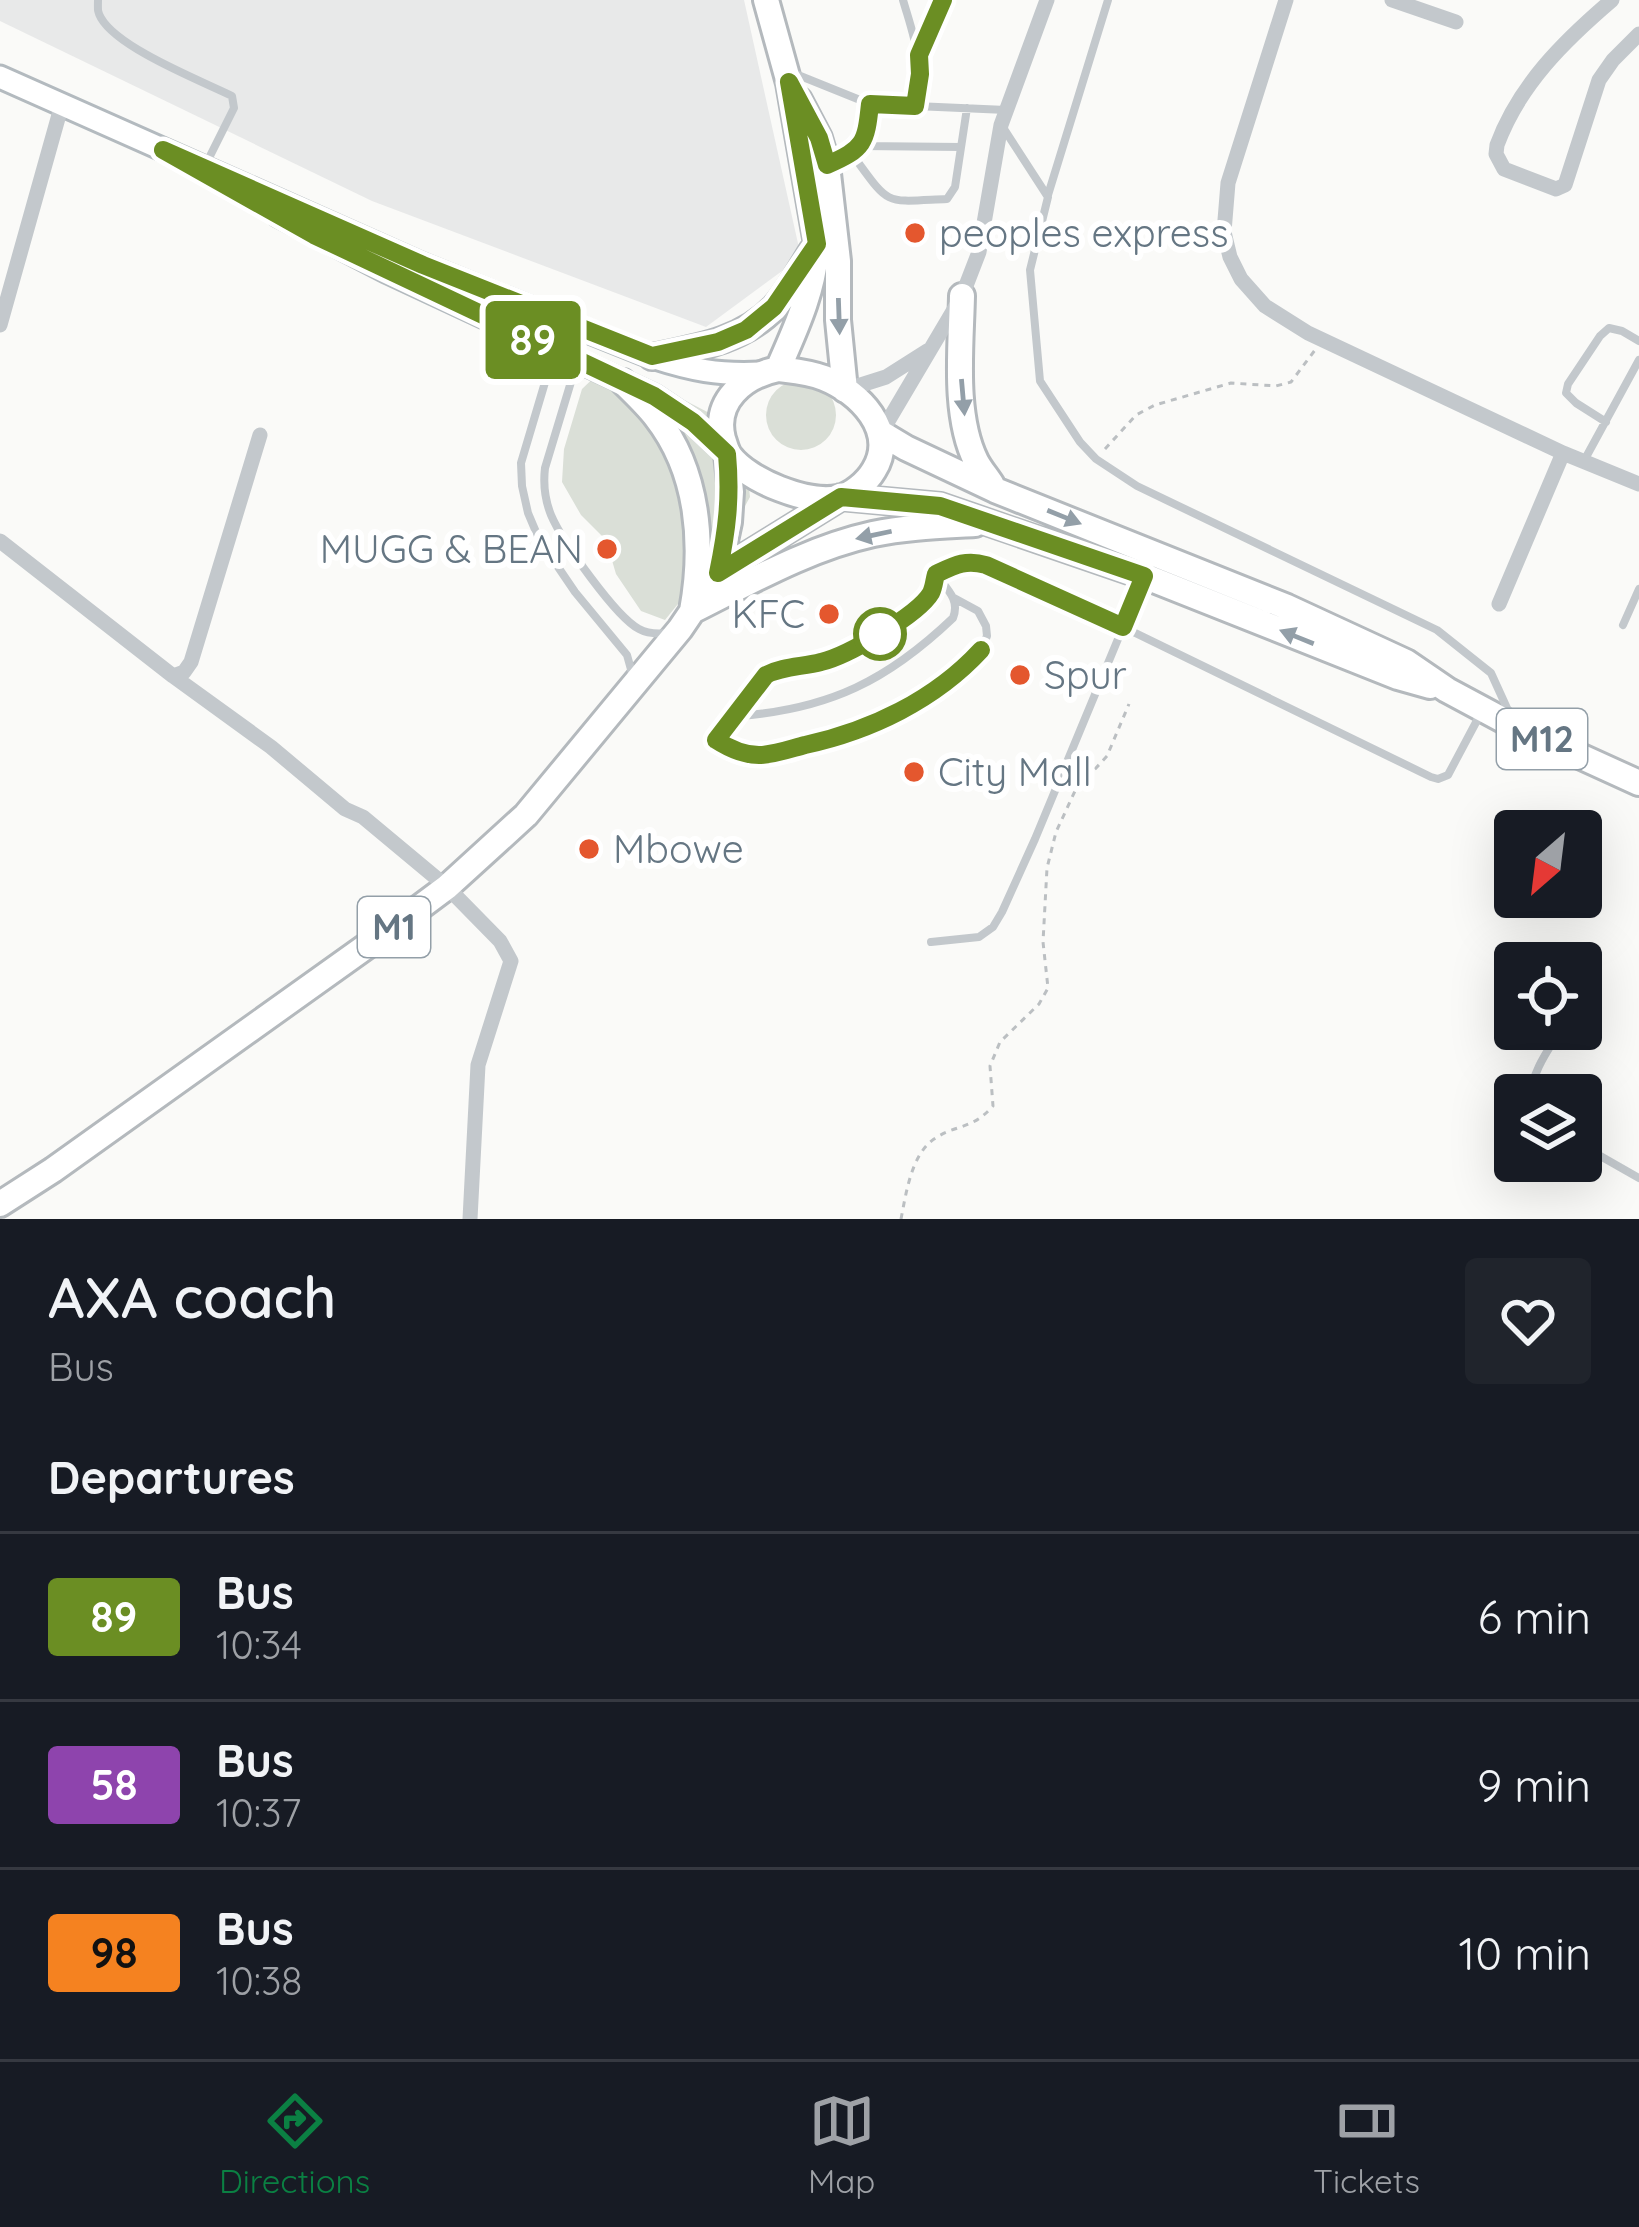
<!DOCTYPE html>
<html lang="en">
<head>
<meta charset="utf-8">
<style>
	body { margin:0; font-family:Quicksand,sans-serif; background:#20242c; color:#f1f3f6; height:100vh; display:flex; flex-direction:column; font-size:45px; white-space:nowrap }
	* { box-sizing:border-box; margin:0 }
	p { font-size:39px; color:#9ea1a6 }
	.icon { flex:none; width:66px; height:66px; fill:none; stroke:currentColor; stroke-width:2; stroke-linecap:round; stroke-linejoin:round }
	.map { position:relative; height:1219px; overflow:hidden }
	.side { display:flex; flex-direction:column; background:#171b24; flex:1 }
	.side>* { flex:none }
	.badge { padding:0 24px; border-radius:9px; font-size:42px; line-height:78px }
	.needle { width:78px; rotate:208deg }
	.buttons { position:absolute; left:1494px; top:810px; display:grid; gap:24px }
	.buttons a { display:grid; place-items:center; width:108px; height:108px; border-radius:12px; background:#171b24; box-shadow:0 12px 48px #0002; font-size:60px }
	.map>.badge { position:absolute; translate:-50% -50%; box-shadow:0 0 0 6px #fff }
	h2 { padding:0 48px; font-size:45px; line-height:108px }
	.round { display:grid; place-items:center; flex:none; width:126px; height:126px; border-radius:12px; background:#20242c }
	.summary { display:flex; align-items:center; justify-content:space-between; height:204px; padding:0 48px }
	h1 { font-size:57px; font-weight:600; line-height:90px }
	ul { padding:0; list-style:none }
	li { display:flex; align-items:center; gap:36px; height:168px; padding:0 48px; border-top:3px solid #363941 }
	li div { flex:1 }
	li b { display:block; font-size:45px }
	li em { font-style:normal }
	li .badge { min-width:132px; font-weight:700; text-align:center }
	.tab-bar { display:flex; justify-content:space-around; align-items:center; height:168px; border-top:3px solid #363941; background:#171b24; font-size:33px; color:#9ea1a6 }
	.tab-bar a { display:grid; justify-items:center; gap:6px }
	.tab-bar .active { color:#0b8043 }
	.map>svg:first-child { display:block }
	.built { fill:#e8e9e9 }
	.green { fill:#dadfd7 }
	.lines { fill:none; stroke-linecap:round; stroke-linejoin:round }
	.secondary-casing { stroke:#b3babf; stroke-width:27 }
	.trunk-casing { stroke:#b4b9bd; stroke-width:30 }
	.path { stroke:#bbbfc2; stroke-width:3; stroke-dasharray:6 6; stroke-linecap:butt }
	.service { stroke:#c3c8cc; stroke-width:8 }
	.minor { stroke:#c3c8cc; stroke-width:15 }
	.secondary { stroke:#fff; stroke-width:21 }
	.trunk { stroke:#fff; stroke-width:24 }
	.oneway { fill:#939fa8 }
	.line-casing { stroke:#fff; stroke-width:27 }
	.line { stroke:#6b8e23; stroke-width:18 }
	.poi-dot { fill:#e4572e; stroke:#fff; stroke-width:4.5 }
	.stop-dot { fill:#fff; stroke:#6b8e23; stroke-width:6 }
	.labels { text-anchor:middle; stroke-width:12; stroke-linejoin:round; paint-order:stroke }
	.shield { fill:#fff; stroke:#939fa8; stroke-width:3 }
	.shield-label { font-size:36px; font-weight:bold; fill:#657683 }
	.poi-label { font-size:39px; fill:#657683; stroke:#fff; text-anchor:start }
</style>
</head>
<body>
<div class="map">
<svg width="1639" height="1219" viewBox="0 0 1639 1219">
	<rect width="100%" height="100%" fill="#fafaf8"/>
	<path class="built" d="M 0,0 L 744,0 L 801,257 L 706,327 L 372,201 L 0,21 Z"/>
	<path class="green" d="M 605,367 L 649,382 L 723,420 L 745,453 L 750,497 L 719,553 L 665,620 L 641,611 L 616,574 L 606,540 L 581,515 L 562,482 L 564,449 L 582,389 Z
		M766 415a35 35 0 1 1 70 0a35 35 0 1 1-70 0Z"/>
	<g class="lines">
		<defs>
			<path id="secondary" d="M 0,77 L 423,265 L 652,357 C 692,370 718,375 760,373
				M 278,215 L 386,271 L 654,396 L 693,422 L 727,454"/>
			<path id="trunk" d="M 766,0 L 789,83 L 817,244 C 814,290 796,328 778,369
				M 799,100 L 819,138 L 827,165 L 838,261 L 838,320 L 845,390
				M 962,296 C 961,346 953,415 976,461 C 980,469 987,477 992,485
				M 652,357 C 696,348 743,341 775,307 C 789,291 801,269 812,251
				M 778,369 C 794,371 809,372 824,378 C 859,392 898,431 874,470 C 867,482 852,495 838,498 C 807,504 749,481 730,456 C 726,451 725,444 723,439 C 713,401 744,376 778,369 Z
				M 623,382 C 634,393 647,405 656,417 C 699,472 704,545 692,611 C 750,582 809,548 873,534 C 907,527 941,526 975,524
				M 881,433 L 906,448 L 995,490 L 1287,607 L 1406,662 L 1447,690 L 1516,727 L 1639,783
				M 718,573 L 841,497 L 940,506 L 1144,576 L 1398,677 L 1430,686
				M 0,1204 L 53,1170 L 392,928 L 447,887 L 526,815 L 680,629 L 718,573 L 729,522 L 731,492 L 727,454"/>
		</defs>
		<use href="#secondary" class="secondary-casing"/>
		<use href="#trunk" class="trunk-casing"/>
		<path class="path" d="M 1105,449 L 1136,415 L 1155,405 L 1231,383 L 1276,386 L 1291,382 L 1315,350
			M 901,1219 C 906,1194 911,1155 934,1139 C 956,1124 972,1130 993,1106 L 990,1066 L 1000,1042 L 1039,1004 L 1048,988 L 1043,942 L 1047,868 L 1056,832 L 1075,791 L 1107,756 L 1129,704"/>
		<path class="service" d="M 98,0 C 98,9 97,11 101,18 C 118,48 199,80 232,96 L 234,108 L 205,166
			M 903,0 C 916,44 923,58 915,106
			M 920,54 L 943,0
			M 793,73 L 870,104 L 1006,110
			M 1002,126 L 1048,197 L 1030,270 L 1040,381 L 1080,442 L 1096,459 L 1137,486 L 1437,630 L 1491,673 L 1511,717
			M 861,146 L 961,147
			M 852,154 C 891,207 882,202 947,199 L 955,187 L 967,108
			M 829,164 C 865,149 867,142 870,104
			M 1048,195 L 1108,0
			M 545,348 L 546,379 L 521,463 L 522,486 L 528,513 L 539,539 L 575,592 L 627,655 L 632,673
			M 577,362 L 545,468 C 543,485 545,500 551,515 C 562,541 616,617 639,629 C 648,634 657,634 667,633
			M 1606,422 L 1576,403 L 1566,393 L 1568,384 L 1600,336 L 1609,328 L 1622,331 L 1639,341
			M 1585,459 L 1639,360
			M 954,598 L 978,611 L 986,626 L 987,636 L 981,649 L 970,662 L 915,704 L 834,739 L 774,753 L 758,755 L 732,751 L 716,740 L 766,675 C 783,666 803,667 821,662 C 848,655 918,616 931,593 C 934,587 934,581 936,575 C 955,565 966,559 987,565 L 1123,627 L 1141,583
			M 1623,625 L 1639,589
			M 739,716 C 830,709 888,680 953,618 C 960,600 948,590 937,576
			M 931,942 L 979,937 L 993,927 L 1002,912 L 1035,839 L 1123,627 L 1431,777 L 1438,779 L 1448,775 L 1482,711
			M 1581,997 L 1582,996
			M 1531,1095 C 1532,1071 1549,1049 1561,1029
			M 1581,1145 L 1639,1178"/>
		<path class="minor" d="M 1286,0 L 1228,183 L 1224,232 L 1230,257 L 1241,279 L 1265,306 L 1308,333 L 1563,453 L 1639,484
			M 1392,0 L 1456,22
			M 1612,0 C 1564,41 1519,85 1497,145 L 1496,154 L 1504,169 L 1556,189 L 1565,185 L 1599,80 L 1613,60 L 1639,34
			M 0,325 L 62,104
			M 845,390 L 886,377 L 927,351
			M 881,433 L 962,296 L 979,252 L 1001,125 L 1047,0
			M 0,541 L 173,676 L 184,672 L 191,662 L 260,435
			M 1499,604 L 1563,453
			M 173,676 L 271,747 L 345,809 L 363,817 L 447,887 L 500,941 L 511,961 L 478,1065 L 470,1219"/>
		<use href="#secondary" class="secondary"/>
		<use href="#trunk" class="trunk"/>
	</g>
	<defs><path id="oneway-solid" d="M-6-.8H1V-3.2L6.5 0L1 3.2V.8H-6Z" transform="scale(3)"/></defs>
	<g class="oneway">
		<use href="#oneway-solid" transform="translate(839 316) rotate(88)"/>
		<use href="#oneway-solid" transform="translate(963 397) rotate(85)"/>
		<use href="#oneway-solid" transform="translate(1064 517) rotate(22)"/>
		<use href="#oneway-solid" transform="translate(874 535) rotate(168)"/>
		<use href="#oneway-solid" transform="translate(1297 637) rotate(-158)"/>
	</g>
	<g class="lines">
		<defs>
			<path id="line" d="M 943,0 L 919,55 L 920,74 L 915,106 L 870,104 C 866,143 864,149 827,165 L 819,138 L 789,82 L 817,244 L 774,307 L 746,330 L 718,342 L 652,356 L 423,265 L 163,150 L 314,235 L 654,396 L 693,422 L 727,454 C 731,498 727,530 718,573 L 841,497 L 940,506 L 1144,576 L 1123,627 L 986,565 C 966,559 955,565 936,574 C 934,581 934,587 931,593 C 918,615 847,656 821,662 C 803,667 783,666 766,675 L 716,740 C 730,749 743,755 759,755 C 774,755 790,749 805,745 C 870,731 935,700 981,650"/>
		</defs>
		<use href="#line" class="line-casing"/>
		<use href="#line" class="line"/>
	</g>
	<g class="poi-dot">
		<circle cx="915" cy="233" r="12"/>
		<circle cx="607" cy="549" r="12"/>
		<circle cx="829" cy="614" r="12"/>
		<circle cx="1020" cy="675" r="12"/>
		<circle cx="914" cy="772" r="12"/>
		<circle cx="589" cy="849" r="12"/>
	</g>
	<circle class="stop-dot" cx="880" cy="634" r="24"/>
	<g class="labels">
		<g class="shield">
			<rect x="1497" y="709" width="90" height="60" rx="9"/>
			<rect x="358" y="897" width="72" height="60" rx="9"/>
		</g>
		<g class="shield-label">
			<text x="1542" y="752">M12</text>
			<text x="394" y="940">M1</text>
		</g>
		<g class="poi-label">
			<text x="939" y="247">peoples express</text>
			<text x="583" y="563" text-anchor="end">MUGG &amp; BEAN</text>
			<text x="805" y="628" text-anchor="end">KFC</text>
			<text x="1044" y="689">Spur</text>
			<text x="938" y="786">City Mall</text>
			<text x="613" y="863">Mbowe</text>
		</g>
	</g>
</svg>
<div class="buttons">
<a><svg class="needle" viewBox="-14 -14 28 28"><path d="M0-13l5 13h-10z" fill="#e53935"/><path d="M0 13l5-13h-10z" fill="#9ea1a6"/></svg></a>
<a><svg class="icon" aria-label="locate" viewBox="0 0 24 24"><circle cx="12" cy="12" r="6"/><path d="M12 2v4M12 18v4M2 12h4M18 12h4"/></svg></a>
<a><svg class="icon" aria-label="layers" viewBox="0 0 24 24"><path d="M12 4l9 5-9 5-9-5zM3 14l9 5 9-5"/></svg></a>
</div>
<b class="badge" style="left:533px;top:340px;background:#6b8e23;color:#fff">89</b>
</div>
<section class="side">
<div class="summary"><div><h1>AXA coach</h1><p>Bus</p></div><a class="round"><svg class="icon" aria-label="heart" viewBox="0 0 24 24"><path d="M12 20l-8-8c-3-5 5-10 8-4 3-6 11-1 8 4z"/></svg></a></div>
<h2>Departures</h2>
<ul>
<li><span class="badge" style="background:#6b8e23;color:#fff">89</span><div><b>Bus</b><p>10:34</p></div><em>6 min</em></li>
<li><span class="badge" style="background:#8e44ad;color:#fff">58</span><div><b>Bus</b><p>10:37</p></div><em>9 min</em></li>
<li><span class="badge" style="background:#f58220;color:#111">98</span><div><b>Bus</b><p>10:38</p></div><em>10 min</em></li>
</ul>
</section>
<nav class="tab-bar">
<a class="active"><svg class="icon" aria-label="directions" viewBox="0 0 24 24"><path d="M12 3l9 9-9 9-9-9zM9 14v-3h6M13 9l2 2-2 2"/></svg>Directions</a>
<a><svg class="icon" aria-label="map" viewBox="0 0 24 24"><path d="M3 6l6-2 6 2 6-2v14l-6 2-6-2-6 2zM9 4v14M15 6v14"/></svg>Map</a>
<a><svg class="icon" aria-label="tickets" viewBox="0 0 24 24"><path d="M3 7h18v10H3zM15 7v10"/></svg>Tickets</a>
</nav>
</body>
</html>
